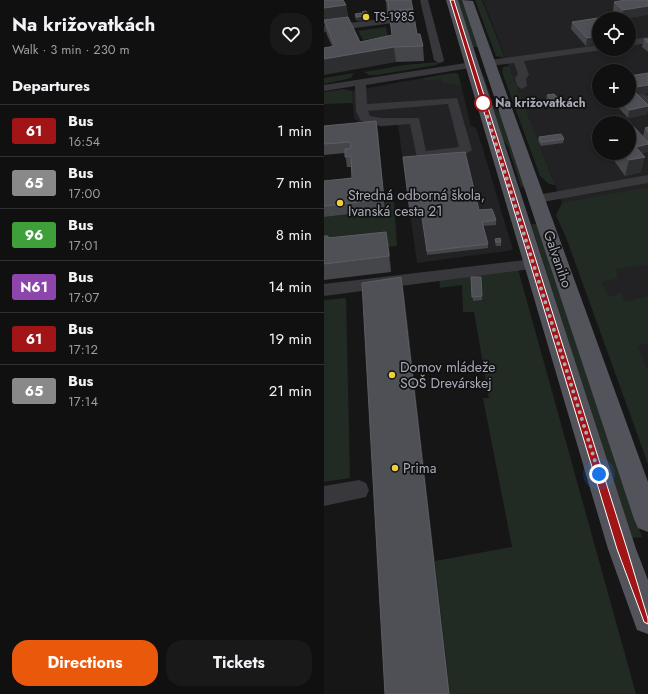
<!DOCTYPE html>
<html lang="en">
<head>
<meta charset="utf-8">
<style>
	body { margin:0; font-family:Jost,sans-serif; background:#19191a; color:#f1f3f6; height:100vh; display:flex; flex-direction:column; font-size:15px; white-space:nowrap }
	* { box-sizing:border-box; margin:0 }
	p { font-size:13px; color:#9c9d9f }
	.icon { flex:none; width:22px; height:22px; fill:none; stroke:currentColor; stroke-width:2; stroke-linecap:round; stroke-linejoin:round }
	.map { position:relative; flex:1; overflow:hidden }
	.details { display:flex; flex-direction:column; background:#101011; width:324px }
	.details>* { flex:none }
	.badge { padding:0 8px; border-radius:3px; font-size:14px; line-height:26px }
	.controls { position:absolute; left:268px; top:12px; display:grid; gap:8px }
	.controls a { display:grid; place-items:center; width:44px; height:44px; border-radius:50%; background:#101011; box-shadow:0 2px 6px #0003,0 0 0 1px #303031; font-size:20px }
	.you { position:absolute; width:20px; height:20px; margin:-10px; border:3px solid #fff; border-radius:50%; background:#1a73e8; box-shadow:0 0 0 6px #1a73e833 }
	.map>.badge { position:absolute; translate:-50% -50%; box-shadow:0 0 0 2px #fff }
	h2 { padding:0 12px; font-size:15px; line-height:36px }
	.round { display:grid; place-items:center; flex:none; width:42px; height:42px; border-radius:16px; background:#19191a }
	.overview { display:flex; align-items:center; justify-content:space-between; height:68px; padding:0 12px }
	h1 { font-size:19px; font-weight:700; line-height:30px }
	.primary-button { display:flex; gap:8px; margin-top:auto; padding:8px 12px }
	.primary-button a { flex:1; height:46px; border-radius:16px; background:#ea580c; color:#fff; font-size:16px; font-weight:700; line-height:46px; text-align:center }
	.primary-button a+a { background:#19191a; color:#f1f3f6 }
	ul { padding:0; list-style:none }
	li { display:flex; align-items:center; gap:12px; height:52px; padding:0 12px; border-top:1px solid #303031 }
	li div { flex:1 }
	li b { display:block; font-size:15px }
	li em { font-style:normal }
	li .badge { min-width:44px; font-weight:700; text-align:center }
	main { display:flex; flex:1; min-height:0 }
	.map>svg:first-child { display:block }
	.built { fill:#222224; fill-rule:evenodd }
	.green { fill:#222a24 }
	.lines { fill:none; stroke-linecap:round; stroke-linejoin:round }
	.minor { fill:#37373c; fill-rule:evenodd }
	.major { fill:#53535b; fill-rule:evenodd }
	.wall { fill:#444649 }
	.shaded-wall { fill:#2d2e30 }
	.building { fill:#4f5055; stroke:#5d5e64 }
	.line { fill:#a21517; stroke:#fff }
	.walk { stroke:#a8aab7; stroke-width:4; stroke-dasharray:0 7.2 }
	.poi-dot { fill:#ebd03a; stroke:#111112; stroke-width:1.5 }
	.stop-dot { fill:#fff; stroke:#a21517; stroke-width:2 }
	.labels { text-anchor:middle; stroke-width:3.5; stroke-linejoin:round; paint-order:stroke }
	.far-poi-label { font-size:12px; fill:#a8aab7; stroke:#111112; text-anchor:start }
	.far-stop-label { font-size:12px; font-weight:bold; fill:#a8aab7; stroke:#111112; text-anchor:start }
	.poi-label { font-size:14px; fill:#a8aab7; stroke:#111112; text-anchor:start }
	.street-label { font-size:14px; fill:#a8aab7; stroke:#111112 }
</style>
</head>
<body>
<main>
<section class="details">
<div class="overview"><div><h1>Na križovatkách</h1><p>Walk · 3 min · 230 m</p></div><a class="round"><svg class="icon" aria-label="heart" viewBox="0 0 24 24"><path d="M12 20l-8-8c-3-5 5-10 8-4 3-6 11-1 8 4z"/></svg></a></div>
<h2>Departures</h2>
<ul>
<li><span class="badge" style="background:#a21517;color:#fff">61</span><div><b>Bus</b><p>16:54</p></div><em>1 min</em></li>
<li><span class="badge" style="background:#898989;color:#fff">65</span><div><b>Bus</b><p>17:00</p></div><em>7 min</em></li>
<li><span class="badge" style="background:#3fa03b;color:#fff">96</span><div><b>Bus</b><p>17:01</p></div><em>8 min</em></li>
<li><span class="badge" style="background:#8e44ad;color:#fff">N61</span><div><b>Bus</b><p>17:07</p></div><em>14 min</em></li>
<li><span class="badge" style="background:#a21517;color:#fff">61</span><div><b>Bus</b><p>17:12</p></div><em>19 min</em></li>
<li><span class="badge" style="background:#898989;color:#fff">65</span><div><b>Bus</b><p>17:14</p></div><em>21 min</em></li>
</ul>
<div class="primary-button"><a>Directions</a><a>Tickets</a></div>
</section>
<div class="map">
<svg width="324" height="694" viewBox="0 0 324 694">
	<rect width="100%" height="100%" fill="#161617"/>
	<path class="built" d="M 159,0 L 324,0 L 324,423 L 231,185 ZM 275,19 L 305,19 L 305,49 L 275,49 ZM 275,71 L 305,71 L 305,101 L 275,101 ZM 275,123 L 305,123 L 305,153 L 275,153 Z
		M 127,73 L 134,74 L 135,77 L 147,126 L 152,128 L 158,146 L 189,250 L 93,263 L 74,125 L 49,127 L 38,124 L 32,120 L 30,117 L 28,91 Z"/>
	<path class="green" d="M 134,0 L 138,0 L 154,47 L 149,47 Z
		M 151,0 L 158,0 L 181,58 L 172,56 Z
		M 62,27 L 64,36 L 39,40 L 34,31 Z
		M 115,62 L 113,65 L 53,75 L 45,75 L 40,72 L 80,65 Z
		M 185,66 L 231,185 L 225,184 L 216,176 L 178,72 L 179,67 Z
		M 30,73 L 27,78 L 0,84 L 0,78 Z
		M 131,73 L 134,74 L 137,85 L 119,83 L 117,79 L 101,81 L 101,78 Z
		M 160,76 L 169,105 L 176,114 L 188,143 L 203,188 L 197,187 L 184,147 L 176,135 L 156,77 Z
		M 19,89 L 28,91 L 29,103 L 0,104 L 0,92 Z
		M 319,188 L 324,189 L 324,265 L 291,269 L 294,278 L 278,282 L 284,297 L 297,293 L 301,302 L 324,296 L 324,343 L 314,346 L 324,371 L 324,464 L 243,240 L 232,215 L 238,203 Z
		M 61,202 L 70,202 L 73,246 L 8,253 L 0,252 L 0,217 L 61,210 Z
		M 207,224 L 213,224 L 318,537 L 308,538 Z
		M 194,269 L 312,694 L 126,694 L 111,561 L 188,547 L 159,398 L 165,398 L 150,312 L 139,312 L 138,285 L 116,288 L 115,278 Z
		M 22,298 L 26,478 L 0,482 L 0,300 Z"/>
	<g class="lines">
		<path class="minor" d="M 96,0 L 104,0 L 120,60 L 119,62 L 115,63 L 110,60 Z
			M 66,18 L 71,21 L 69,23 L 0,32 L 0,26 Z
			M 324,37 L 324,43 L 305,46 L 305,40 Z
			M 275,45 L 275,49 L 279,50 L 200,61 L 205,75 L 202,79 L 203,86 L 198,89 L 193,86 L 191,78 L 194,74 L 190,63 L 166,66 L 161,63 L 166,60 Z
			M 148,62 L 152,63 L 153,65 L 152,67 L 42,85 L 43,104 L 133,98 L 148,150 L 142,154 L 97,159 L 93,158 L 86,124 L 57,126 L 37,121 L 32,111 L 31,86 L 0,91 L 0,85 ZM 124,104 L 135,147 L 102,151 L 95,118 L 57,118 L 46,116 L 44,111 Z
			M 317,93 L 324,96 L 324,105 L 320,104 L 311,96 Z
			M 324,175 L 324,183 L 213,203 L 208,202 L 206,199 L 208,196 L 213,195 Z
			M 210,259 L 215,260 L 218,264 L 215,268 L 0,296 L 0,284 Z
			M 35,480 L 42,483 L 45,490 L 42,497 L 0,506 L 0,486 Z"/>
		<path class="major" d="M 122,0 L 134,0 L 312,549 L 324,580 L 324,634 L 313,630 L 284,549 Z
			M 138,0 L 149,1 L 324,482 L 324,532 L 314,528 L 310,519 Z"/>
	</g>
	<path class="wall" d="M 0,0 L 22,5 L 24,17 L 36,42 L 68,35 L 65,15 L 63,15 L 62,0 L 87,0 L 93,34 L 99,46 L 100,61 L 72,62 L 8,46 L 3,35 L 0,22 Z
		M 301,0 L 302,19 L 297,19 L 289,11 L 290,2 Z
		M 38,12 L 45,15 L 45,19 L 41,19 L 40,17 L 40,20 L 33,21 L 31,17 L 31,14 L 39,15 Z
		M 275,19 L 275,43 L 262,46 L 247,29 L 248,22 Z
		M 320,39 L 324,39 L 324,52 L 318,47 Z
		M 324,73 L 324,93 L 313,95 L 324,105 L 323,114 L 304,118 L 288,101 L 305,101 Z
		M 223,95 L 234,103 L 227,105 L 222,100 Z
		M 52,121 L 54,132 L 61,210 L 0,217 L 0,181 L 28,178 L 27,167 L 23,167 L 21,153 L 0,155 L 0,126 Z
		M 324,127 L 324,142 L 319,136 L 321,128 Z
		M 215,137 L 240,139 L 239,143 L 217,146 L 214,141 Z
		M 324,152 L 317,153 L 317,172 L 301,176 L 291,162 L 293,153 Z
		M 79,157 L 155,210 L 172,220 L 172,225 L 159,226 L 164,244 L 164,248 L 103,255 L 98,215 L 87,216 Z
		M 62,232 L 65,247 L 67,272 L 0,280 L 0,236 L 4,238 Z
		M 171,239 L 177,242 L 177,246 L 172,246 L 171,243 Z
		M 147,277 L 158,296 L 158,300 L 149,301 Z"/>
	<path class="shaded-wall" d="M 22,5 L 24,19 L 0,20 L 0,22 L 0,8 Z
		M 324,6 L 324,15 L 302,19 L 298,19 L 299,10 Z
		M 45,15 L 45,19 L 41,19 L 40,16 Z
		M 40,16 L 40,20 L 33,21 L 33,17 Z
		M 275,36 L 275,43 L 262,46 L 263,38 Z
		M 70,47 L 72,62 L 0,75 L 0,59 Z
		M 324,85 L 324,93 L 306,96 L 307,88 Z
		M 235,99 L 234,103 L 227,105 L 228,101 Z
		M 324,106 L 323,114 L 304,118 L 305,110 Z
		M 52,121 L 54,132 L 61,210 L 60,199 Z
		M 324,144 L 324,152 L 305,156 L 307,148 Z
		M 321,157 L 317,172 L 301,176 L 305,160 Z
		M 62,232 L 65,247 L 67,272 Z
		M 77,277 L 80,292 L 126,694 L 125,694 Z"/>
	<path class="building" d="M 0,0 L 19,0 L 22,5 L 0,8 Z
		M 62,0 L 87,0 L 89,10 L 87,9 L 65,11 L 64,1 L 62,1 Z
		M 301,0 L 324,0 L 324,6 L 299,10 L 290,2 Z
		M 87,9 L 89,11 L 93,34 L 96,34 L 99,46 L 70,47 L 0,59 L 0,48 L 11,46 L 0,20 L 24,17 L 36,42 L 68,35 L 65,11 Z
		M 42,11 L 45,15 L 40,16 L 38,12 Z
		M 37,13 L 40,16 L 33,17 L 31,14 Z
		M 280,17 L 282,19 L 275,19 L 275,36 L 263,38 L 248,22 Z
		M 320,39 L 324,39 L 324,43 Z
		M 324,73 L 324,85 L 307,88 L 324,105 L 324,106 L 305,110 L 297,101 L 305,101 L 305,76 Z
		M 230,94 L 235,99 L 228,101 L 223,95 Z
		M 291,120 L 294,123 L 283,123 L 282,121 Z
		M 52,121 L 60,199 L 0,206 L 0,181 L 28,178 L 27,156 L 21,157 L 21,149 L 27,148 L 26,142 L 0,144 L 0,126 Z
		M 309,126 L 324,142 L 324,144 L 312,147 L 309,144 L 305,145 L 305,127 Z
		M 324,127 L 324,132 L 321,128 Z
		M 237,134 L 240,139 L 217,142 L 215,137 Z
		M 309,144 L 321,157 L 305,160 L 299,153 L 305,153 L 305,145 Z
		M 141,152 L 155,210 L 168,209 L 172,220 L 158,222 L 164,244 L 103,251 L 97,211 L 86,212 L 79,157 Z
		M 62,232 L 65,256 L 0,264 L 0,236 L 4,236 L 4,238 Z
		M 176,238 L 177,242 L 172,242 L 171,239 Z
		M 77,277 L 125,694 L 61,694 L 38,283 Z
		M 147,277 L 157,277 L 158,296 L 148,297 Z"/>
	<path class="line" d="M 126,0 L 130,0 L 303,549 L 324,619 L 324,624 L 320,622 L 319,619 L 293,549 Z"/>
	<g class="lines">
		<path class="walk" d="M 159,103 L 275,474"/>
	</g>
	<g class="poi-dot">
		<circle cx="42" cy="17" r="4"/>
		<circle cx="16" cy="203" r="4"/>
		<circle cx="68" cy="375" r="4"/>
		<circle cx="71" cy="468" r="4"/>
	</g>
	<circle class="stop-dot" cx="159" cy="103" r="8"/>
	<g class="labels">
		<g class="far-poi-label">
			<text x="50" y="21">TS-1985</text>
		</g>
		<g class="far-stop-label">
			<text x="171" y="107">Na križovatkách</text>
		</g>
		<g class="poi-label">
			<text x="24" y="200">Stredná odborná škola,<tspan x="24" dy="16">Ivanská cesta 21</tspan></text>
			<text x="76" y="372">Domov mládeže<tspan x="76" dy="16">SOŠ Drevárskej</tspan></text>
			<text x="79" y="473">Prima</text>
		</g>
		<g class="street-label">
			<text transform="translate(234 259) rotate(71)" y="5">Galvaniho</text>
		</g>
	</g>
</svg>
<div class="controls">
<a><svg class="icon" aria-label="locate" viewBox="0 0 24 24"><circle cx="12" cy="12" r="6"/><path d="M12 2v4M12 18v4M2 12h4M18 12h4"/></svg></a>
<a>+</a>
<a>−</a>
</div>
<div class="you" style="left:275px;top:474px"></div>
</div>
</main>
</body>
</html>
